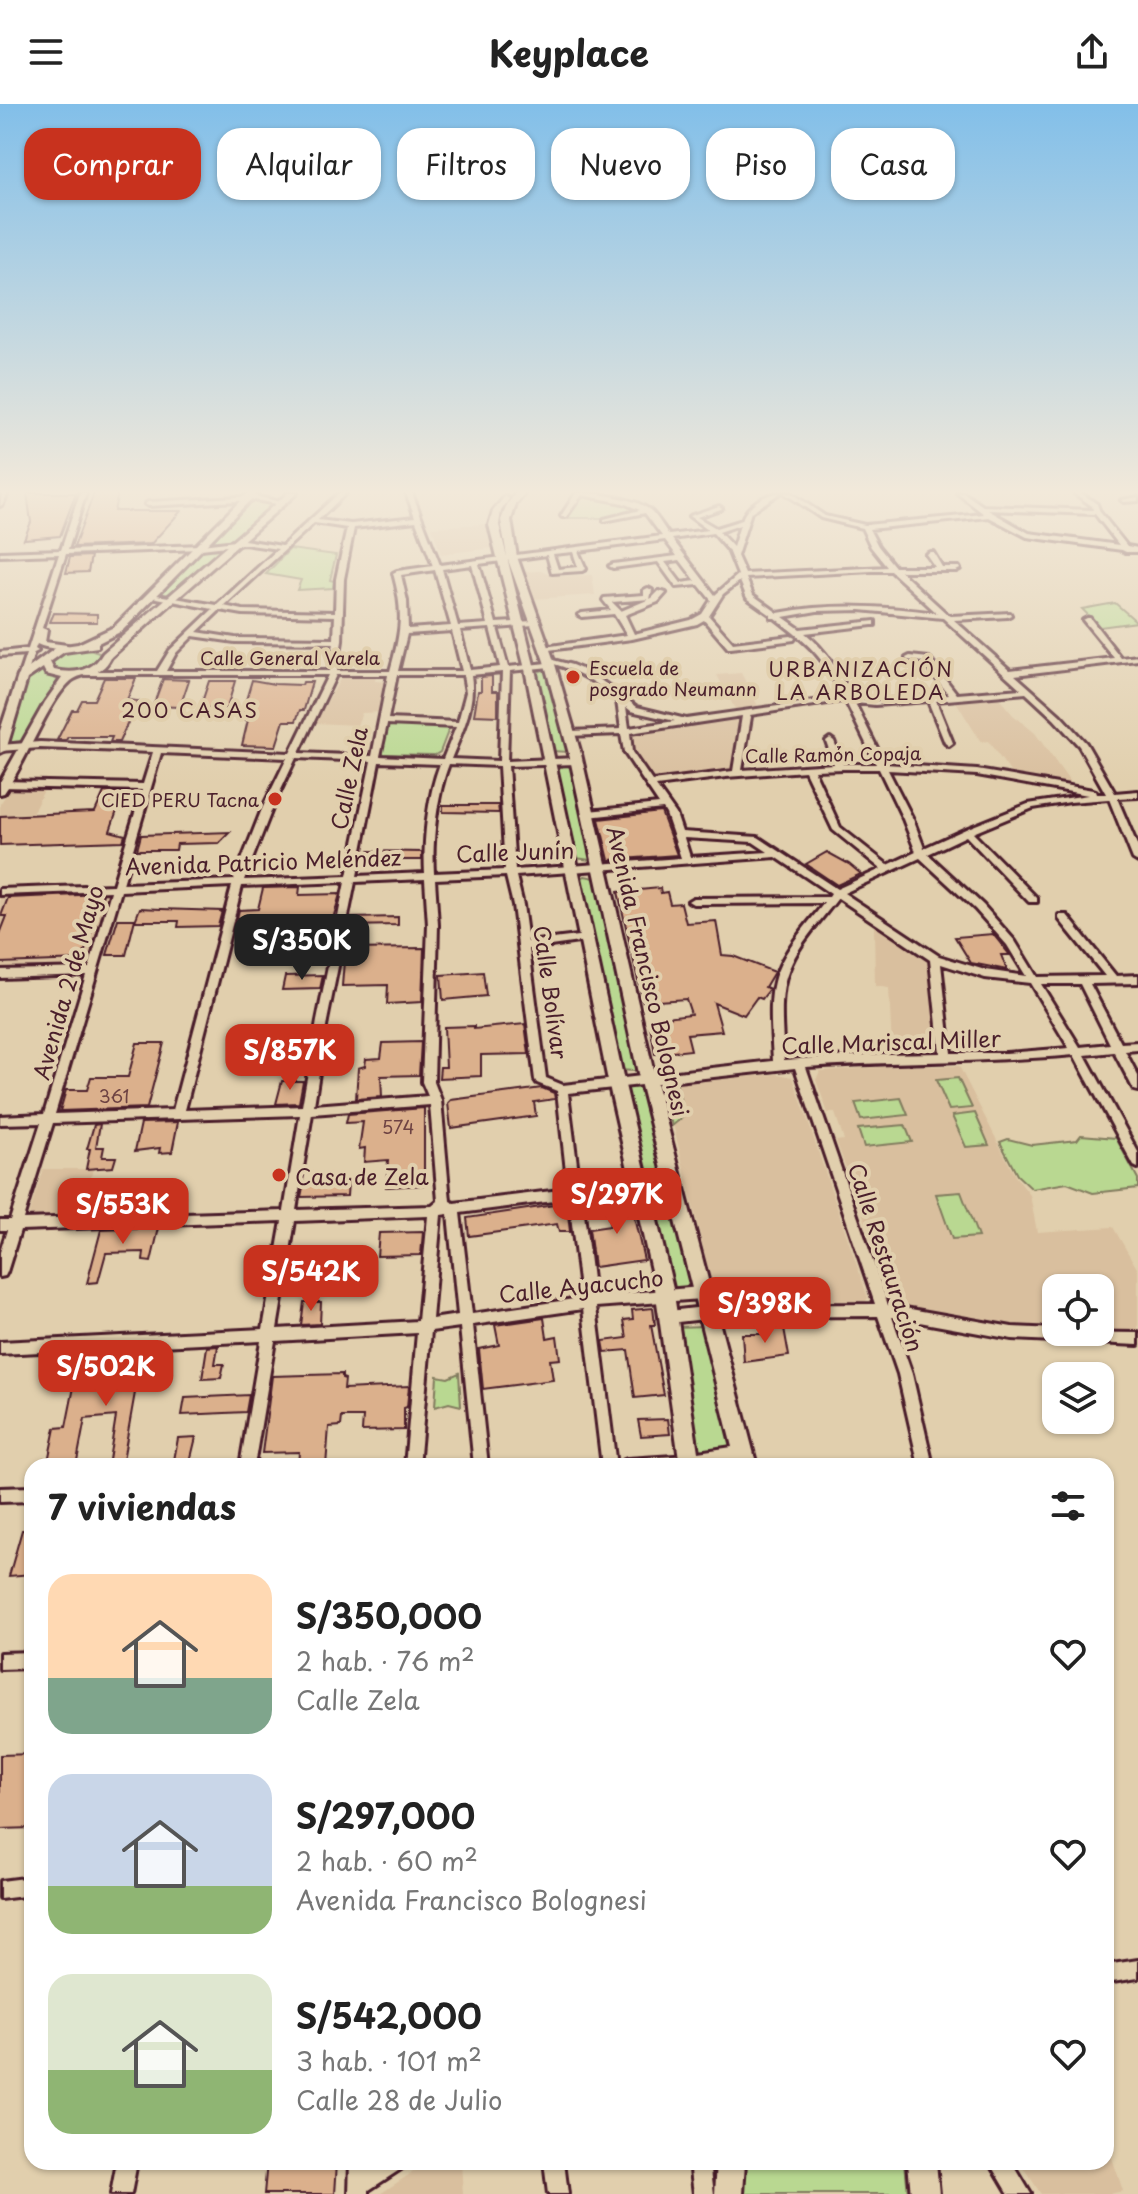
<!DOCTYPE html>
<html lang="es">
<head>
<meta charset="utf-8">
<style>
	:root { --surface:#fff; --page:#f6f6f6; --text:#222; --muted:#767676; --accent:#c8321e }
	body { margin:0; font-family:"Playpen Sans",sans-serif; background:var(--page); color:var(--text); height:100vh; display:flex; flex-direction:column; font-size:30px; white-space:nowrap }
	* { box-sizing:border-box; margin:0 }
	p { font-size:26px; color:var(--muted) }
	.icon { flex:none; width:44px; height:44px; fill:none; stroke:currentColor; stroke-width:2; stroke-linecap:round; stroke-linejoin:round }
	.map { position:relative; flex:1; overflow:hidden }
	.drawer { position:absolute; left:24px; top:1354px; width:1090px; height:712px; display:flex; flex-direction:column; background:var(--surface); border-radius:24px; box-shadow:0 2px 6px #0004 }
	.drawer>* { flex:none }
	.top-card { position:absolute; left:24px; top:24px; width:1090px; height:72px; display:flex; gap:16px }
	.buttons { position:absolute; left:1042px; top:1170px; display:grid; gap:16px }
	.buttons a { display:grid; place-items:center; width:72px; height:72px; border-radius:16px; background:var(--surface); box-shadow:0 2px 6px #0004; font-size:40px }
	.price { position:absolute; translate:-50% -68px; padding:0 18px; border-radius:16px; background:var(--accent); color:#fff; font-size:26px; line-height:52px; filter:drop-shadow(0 2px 4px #0008) }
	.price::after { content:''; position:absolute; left:50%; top:48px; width:24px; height:18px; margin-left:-12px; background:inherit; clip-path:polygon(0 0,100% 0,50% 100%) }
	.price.on { background:#222; color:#fff }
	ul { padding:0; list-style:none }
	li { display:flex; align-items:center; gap:24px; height:200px; padding:0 24px }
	li span { display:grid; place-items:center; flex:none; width:224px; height:160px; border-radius:24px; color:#555 }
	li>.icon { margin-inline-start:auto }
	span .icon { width:96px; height:96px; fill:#fffc; stroke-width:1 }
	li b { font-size:34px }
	h2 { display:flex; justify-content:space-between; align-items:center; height:96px; padding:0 24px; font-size:34px }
	.chip { padding:0 28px; border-radius:24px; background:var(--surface); box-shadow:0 2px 6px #0004; font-size:28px; line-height:72px }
	.chip.on { background:var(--accent); color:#fff }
	header { display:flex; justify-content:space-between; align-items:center; height:104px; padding:0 24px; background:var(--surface); font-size:36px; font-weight:700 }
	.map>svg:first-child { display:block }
</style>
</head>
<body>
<header><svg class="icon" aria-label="menu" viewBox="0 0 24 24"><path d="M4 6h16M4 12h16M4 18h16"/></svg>Keyplace<svg class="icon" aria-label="share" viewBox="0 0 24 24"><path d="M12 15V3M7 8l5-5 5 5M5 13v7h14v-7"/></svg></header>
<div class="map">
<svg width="1138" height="2090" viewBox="0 0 1138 2090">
	<rect width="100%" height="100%" fill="#e1cfad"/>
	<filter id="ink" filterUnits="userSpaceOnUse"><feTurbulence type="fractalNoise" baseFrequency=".0125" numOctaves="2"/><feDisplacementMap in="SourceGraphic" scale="16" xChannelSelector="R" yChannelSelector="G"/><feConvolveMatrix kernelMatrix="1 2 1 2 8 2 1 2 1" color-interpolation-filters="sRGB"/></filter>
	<g filter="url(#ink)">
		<path fill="#d9bf9e" d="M488 420 493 444 441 450 432 423Z
			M540 467 562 472 592 471 595 491 532 495 521 468Z
			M741 569 759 604 736 607 717 571Z
			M342 572H376L375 577 387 578 380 608 362 609 357 621 315 619Z
			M997 592 1013 611 1035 629 1072 681 1011 669 988 637 981 638 955 596Z
			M739 613 743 615 733 666 656 676 635 652 630 633 633 630Z
			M10 685 44 686 31 712H0V700Z
			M666 702 687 758 601 763 588 710Z
			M117 782 93 867 0 870V788Z
			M874 822 918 848 932 863 942 944 892 945 889 884 875 882Z
			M897 962H959L1015 1072 1030 1091 1037 1128 1113 1123 1138 1166V1228L1100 1226V1184H1056V1225L1039 1226 896 1201 836 1037 844 1036 835 1009H828L816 976 820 967Z
			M778 970 793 973 868 1194 864 1200 723 1196 714 1188 664 983 676 978Z
			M43 1065H93L81 1111 32 1113 29 1110Z
			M1106 2035 1123 2087 1109 2090H1041L1020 2058H1106Z
			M428 2058H461L463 2090H380Z"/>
		<path fill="#b9d891" stroke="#827c5e" stroke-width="2" d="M583 391 624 398 642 405 639 408 608 414H567Z
			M261 397 275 400 234 437 212 438 249 398Z
			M229 442 169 492 157 490 203 444Z
			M290 445 336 451 330 476 334 477 333 484 297 486 301 476 266 470Z
			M1115 499 1137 518 1100 523 1082 505Z
			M83 544 99 549V556C85 567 70 571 54 563L53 556 62 548Z
			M39 566 59 574 22 637 5 639 26 575Z
			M543 566 549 568 569 648 551 647 534 570Z
			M386 620 450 622 440 648 435 651 383 650 380 649Z
			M565 661 575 665 594 752 590 756 576 754 554 666Z
			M585 772 600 775 640 963 634 967 619 966 580 775Z
			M958 974 972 1004 949 1006 936 976Z
			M676 978 684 1012 672 1022 663 985 667 979Z
			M640 979 644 982 693 1177 682 1185 669 1183 622 982Z
			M901 994 908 1011 861 1016 855 999Z
			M975 1009 989 1041 966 1043 952 1012Z
			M905 1021 912 1038 864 1043 858 1025Z
			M1081 1031 1116 1034 1138 1075V1084L1093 1089 1067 1079 1032 1085 1017 1071 1000 1038 1008 1035 1032 1041 1077 1036Z
			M961 1088 978 1133 952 1135 936 1090Z
			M704 1222 734 1345 697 1352 676 1223Z
			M459 1269 461 1302 449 1299 435 1303 437 1272 448 1274Z
			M738 2058H905L908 2090H736Z"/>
		<path fill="#dbb08c" stroke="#4a1f2b" stroke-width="2" d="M27 389H76L60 432 24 435 31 418Z
			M94 389H118L114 407H181L151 440 74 443Z
			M91 452 88 468 66 469 70 453Z
			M54 509 97 510V518H50Z
			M492 572V587H498V612L474 611 478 587H481V573Z
			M104 574H136L127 596 138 597 119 638H110L112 633H68L66 636H57L72 606H77L82 596H94Z
			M163 575 189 576 180 603 153 602Z
			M252 576 274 580 302 581 303 578H312L304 606H300L296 617H284L276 642 242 641 248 616H240Z
			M209 577H235L227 604H200Z
			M104 688 137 689 132 706 117 707 110 727 125 731 123 737 0 741V712L95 708Z
			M443 701H498L499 709 443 708Z
			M661 708 677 751 609 756 599 715Z
			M230 728 219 739 177 740 176 746H137L141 731Z
			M365 747 422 748V756H363Z
			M827 748 849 760 861 770 837 781 806 760Z
			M300 783 299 791 340 790 322 854 273 855 278 813 237 814 239 806 258 805 263 784Z
			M660 784 661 789 667 788 670 800 681 799 686 819 716 817 722 851 733 852 774 868 765 883 770 885 765 891 762 895 757 893 744 911 714 899 722 927 687 930 691 946 655 950 649 915 691 910 686 895 643 898 618 788Z
			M103 790 82 856 0 859V830L7 812H1L8 794Z
			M140 804 161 805 222 807 218 822 178 823 179 817H135Z
			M398 813V821L349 822 351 814Z
			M118 815H135L126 851H107Z
			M993 830 1010 851H1001L1007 866 971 859 955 833Z
			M424 844 422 898 387 900 388 881 342 882 345 845Z
			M483 868 486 892 443 896 441 871Z
			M323 871 320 885 282 886 285 872Z
			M525 920 529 950 481 951V972L439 974 440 963H446L444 923 474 922V925Z
			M421 938 419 971 381 972 382 993 356 995 358 964 365 962 366 955 381 954 383 939Z
			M137 939H164L147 1004 60 1007 66 986H87L91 973H128Z
			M282 977H303L299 999 276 1000Z
			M542 984 554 989 555 995 534 998 536 1012 451 1024 448 999 451 996Z
			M424 1004V1081L386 1083 388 1056 364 1058 365 1044 359 1045 363 1018 346 1019 348 1010Z
			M178 1018 172 1048 159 1049 160 1044 135 1047 141 1019Z
			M100 1020 96 1043H104L102 1053H116L113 1063 86 1065 90 1045H87L94 1021Z
			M348 1077 347 1092 301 1093 304 1078Z
			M629 1092 644 1156 594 1163 589 1125 610 1122 606 1104H611L609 1094Z
			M561 1100 567 1101 570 1128H559L557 1120 469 1132 467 1114Z
			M159 1124 151 1158 143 1157 144 1148 106 1149 98 1178 87 1179 101 1126Z
			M423 1128 421 1151 377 1152 379 1129Z
			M304 1198H321L320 1220 301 1221Z
			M653 1204 655 1221H651L664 1291 635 1294 628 1246 605 1248 603 1237 627 1234 624 1216 633 1215 632 1206Z
			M544 1214 547 1234 557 1232 560 1255 550 1256 553 1276 483 1285 479 1245 499 1241 495 1221Z
			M764 1223 784 1224 789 1252 744 1258 742 1230H764Z
			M218 1242 215 1260H224L221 1274 202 1275 207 1243Z
			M159 1245 155 1283H136L122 1362H108L116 1312 85 1315 76 1362H47L55 1324 66 1323 74 1283 113 1281 119 1247Z
			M342 1270V1274L345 1275 344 1285 409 1282 407 1303 404 1304V1326L362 1327 363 1313H342L341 1322 329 1323 326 1362H298L299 1348 262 1349 272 1272Z
			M249 1291 246 1308 182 1311 185 1294Z
			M668 1315 670 1330 641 1332 638 1316Z
			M196 1333 189 1362H173L178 1334Z
			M22 1426H32V1470L9 1472Z
			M32 1650V1724L0 1725V1651Z
			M267 2058H337L335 2090H264Z"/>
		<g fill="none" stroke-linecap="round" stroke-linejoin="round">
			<defs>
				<path id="minor" d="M2 389H8L3 400 0 402Z
					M80 389H86L68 446 201 441 244 436 282 442 339 389H346L318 416 351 420 415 413 406 389H412L440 461 662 432 645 409 604 417V415L640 406 623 399 582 391 566 413H562L561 412 576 389C596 389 633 393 650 406 657 412 663 423 669 431L708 426 689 412 719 402 722 404 721 405 697 413 716 424 742 416C746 402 765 389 780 389L751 408 737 452 745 470 887 463 871 443 862 424 821 414 784 389H791L825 412 865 421 984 410 957 389H964L983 402 1093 406 1092 402 1074 389H1081L1097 400 1100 408 1127 442 1138 444V448H1126L1122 446 1027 433 989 413 869 425 878 442 895 463H935L926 450 930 448H933L942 463H959L960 465 956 467H900L947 510 951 512 1010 509 1011 511 1007 513 954 516 1010 566 1114 554 1083 516 1087 514H1090L1121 554 1138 552V556L1015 571 1060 611 1086 639 1115 689 1138 687V693L1117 694 1138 743V758L1133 755 1109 695 1070 698 1033 704 973 729 1037 794V798H1029L966 732 928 750 983 801 1015 837 1037 873 1105 872 1059 815V811H1067L1116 872 1138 871V879L1090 880 1121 939 1138 938V946L1125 947 1138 972V987L1134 986 1114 948 1085 951 1138 1048V1064L1134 1062 1074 951C984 959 895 957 806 963L888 1201 1012 1223 1056 1225V1228L1138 1229V1241L1012 1235 892 1213 912 1270 933 1362H919L898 1270 878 1212 722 1213 669 1219 664 1217 662 1213 664 1209 669 1207 722 1201 875 1200 795 964 568 989 580 1084 639 1076 643 1078 645 1081 643 1084 639 1086 582 1093 594 1192 701 1183 706 1185 708 1189 706 1193 701 1195 596 1203 616 1362H602L583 1205 473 1221 488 1362H474L460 1223 431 1227 419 1362H405L417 1229 275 1237 254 1362H240L261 1237 0 1250V1238L263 1225 282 1117 20 1126 7 1168 5 1172 0 1173V1148L7 1126H0V1116H10L41 1019 0 1020V1012L44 1010 86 871 0 874V866L89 864 111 787 0 791V785L113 781 142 686 0 683V677L143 680 153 648 40 644 0 647V641L40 638 290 649 328 571H86L82 569 86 567H157L170 546 213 505 147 492 151 490 217 501 278 445 244 440 201 445 66 450 42 524 47 526 45 538 67 541 71 543C63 547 45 544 37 540L35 545 38 547 34 549 26 574 19 576 18 574 26 550 0 552V548L28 545 59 450 0 452V448L61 446ZM988 406 1095 410 1119 441 1029 429ZM416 417 433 462 397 467 393 469C404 509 401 528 390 567H337L342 537 344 475 354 424ZM314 419 347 424 336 475 335 508 243 506 224 502ZM740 421 733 443 719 428ZM713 429 728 446 738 471 715 491 672 435ZM665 436 677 452 613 460 609 462 613 464 658 458 676 483 699 481 711 496 702 510 691 516 634 530 625 511 658 498 666 489 659 487 652 494 621 507 612 498 650 495 652 486 648 484 644 486V491L604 494 603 496 611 506 582 509 578 511 582 513 614 510 627 531 544 543 540 545 541 547 632 535 697 520 704 516 728 544H731L794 536 795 534 791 532 733 539 709 512 723 490 740 477 747 494 771 511V514H775C810 541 823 552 843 593L686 615 637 603 591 569 572 561 549 555 545 557 547 559 508 563 497 524 534 521 538 519 534 517 496 519 479 460 547 451 552 469 582 467 586 465 578 447ZM573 448 578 463 558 465 553 450ZM680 456 696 477 681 479 665 458ZM472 461 488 520 458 522 442 465ZM435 466 451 522 408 525 407 497 401 471ZM872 467H891L937 509C883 502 831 499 778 509L753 491 746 474ZM220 506 243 510 335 512 334 535 235 534 197 528ZM860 506 943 514 1021 585 957 590 929 554 910 552 906 554 907 556 923 558 949 591 875 597 852 594C840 570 827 546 805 529L872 521H875V517L800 525 783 513 817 507ZM490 524 500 563 470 566 460 526ZM452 527 462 567H398L407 530ZM193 532 235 538 334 539 329 567H166L176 549ZM554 560C578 567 599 579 617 597L621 625 570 627 567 628V632L621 630 624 648 659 700 588 707 583 710 588 713 663 705 666 710 681 754 515 766 508 662 576 660 580 657 576 654 507 657 510 567 550 563ZM502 568 499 657 451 655C462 628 476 601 471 571ZM336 571H388L372 652 299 649ZM397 571H463L466 588 458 618 388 615ZM1026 589 1054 615 1079 642 1106 690H1097L1096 687 1093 686 977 666 885 660 855 599 875 601 928 597 945 639 949 642 953 639 936 597ZM841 597 846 598 876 660H843L834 637 830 634 826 637 834 660 742 666 751 613 750 611ZM626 603 631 607 675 617 629 624ZM742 612 733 667 652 677 632 648 630 629ZM387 620 456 623 443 655 380 652ZM161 649 287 654 262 705 234 776 123 780ZM296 654 371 657 347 772 244 776 272 705ZM379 658 440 660C428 690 423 737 425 769L357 772ZM449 660 499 662 505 766 434 769C432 737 437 690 449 660ZM843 665H879L903 715 916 748 888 761 840 723 814 666ZM888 666 977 671 1088 691 1028 700 968 724 924 744 913 715ZM805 667 833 726 881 765 837 785 758 733 682 728 676 710 656 682 726 673ZM684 734 753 738 768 748 690 753ZM776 753 831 790 829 793 693 794 688 797 693 800 824 799C807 821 787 842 777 868 767 893 772 931 773 957L563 981 546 974 529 845 586 837 591 834 586 831 528 838 523 801 516 772ZM920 754 975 805 1007 841 1026 872 985 866 939 852 844 789ZM506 772 513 801 535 976 537 979 557 987 568 1085 454 1099 450 1097 441 996 434 978 438 821 435 775ZM425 775 428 821 422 978 428 992 314 1001 327 917 355 778ZM345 778 317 917 302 1002 185 1006 242 782ZM232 782 173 1006 55 1010 121 787ZM838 794 930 856 940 949 881 950 784 956C783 930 778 892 788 868 798 840 820 818 838 794ZM941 860 985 874 1030 879 1069 944 1006 949H951ZM1041 880H1080L1110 940 1080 943ZM430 1001 438 1097 432 1102 296 1106 312 1010ZM300 1011 284 1107 23 1115 53 1019ZM569 1095 581 1194 472 1210 460 1109ZM448 1110 458 1211 432 1215 441 1111ZM428 1112 418 1217 277 1225 295 1117Z
					M255 392 285 399 282 401 255 396 148 402 145 400 148 398Z
					M1138 393V397L1124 398 1121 396Z
					M690 1351 695 1353 697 1358 696 1362H620L622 1357 627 1355Z
					M32 1383V1397L0 1398V1384Z
					M32 1548V1564L0 1565V1549Z
					M32 1773V1791L0 1795V1777Z
					M1138 1856V1874L1106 1879V1861Z
					M117 2058H137L131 2090H111Z
					M350 2058H370V2062L376 2058H404L401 2065 369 2086V2090H349Z
					M544 2058H564L568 2090H548Z
					M690 2058H710L714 2090H694Z
					M990 2058H1012L1031 2090H1009Z"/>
				<path id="major" d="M248 389H257L122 527 98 539V543L64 548 50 558 54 566C75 570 92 568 103 549L288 389H297L111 553C100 575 85 566 71 577 47 598 26 659 4 689L0 690V678L45 598 62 574 46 570 43 564 27 575 6 646 0 649V627L18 572 57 543 78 540 114 523Z
					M516 389H525L516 400 511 416 517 453 554 557 581 650 655 974 757 1362H680L655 1184 608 977 525 565 489 421 493 407 505 392 509 395 501 407 499 421 535 565 624 977 673 1184 698 1348 732 1343 639 974 569 650 544 557 507 453 501 416 508 399Z
					M717 2058H745L743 2090H715Z
					M908 2058H936L939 2090H911Z"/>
			</defs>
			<use href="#minor" stroke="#4a1f2b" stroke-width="6"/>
			<use href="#major" stroke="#4a1f2b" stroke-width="6"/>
			<use href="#minor" fill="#e1cfad" fill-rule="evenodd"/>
			<use href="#major" fill="#e1cfad" fill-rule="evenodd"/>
		</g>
	</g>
	<linearGradient id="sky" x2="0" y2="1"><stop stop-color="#82bfe9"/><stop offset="0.57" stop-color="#f2e9da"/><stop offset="1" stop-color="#f2e9da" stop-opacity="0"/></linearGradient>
	<rect width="1138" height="681" fill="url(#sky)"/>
	<g fill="#c8321e" stroke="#e1cfad" stroke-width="3">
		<circle cx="573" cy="573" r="8"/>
		<circle cx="275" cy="695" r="8"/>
		<circle cx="279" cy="1071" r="8"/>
	</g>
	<g text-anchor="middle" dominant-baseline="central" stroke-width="8" stroke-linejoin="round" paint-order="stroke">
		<g font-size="18" fill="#4a1f2b" stroke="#e1cfad">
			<text x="290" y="553">Calle General Varela</text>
			<text transform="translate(833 650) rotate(-1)">Calle Ramón Copaja</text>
		</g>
		<g font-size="18" fill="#4a1f2b" stroke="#e1cfad" text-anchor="start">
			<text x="589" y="563">Escuela de<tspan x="589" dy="21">posgrado Neumann</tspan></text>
			<text x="259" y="695" text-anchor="end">CIED PERU Tacna</text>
		</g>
		<g font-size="18" fill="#6e4343">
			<text x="114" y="991">361</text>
			<text x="398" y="1022">574</text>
		</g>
		<g font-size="20" letter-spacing="2" fill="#4a1f2b" stroke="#e1cfad">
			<text x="861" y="565">URBANIZACIÓN<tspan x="861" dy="23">LA ARBOLEDA</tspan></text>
			<text x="190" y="606">200 CASAS</text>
		</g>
		<g font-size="22" fill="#4a1f2b" stroke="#e1cfad">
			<text transform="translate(348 674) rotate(-78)">Calle Zela</text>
			<text transform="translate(515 747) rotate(-2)">Calle Junín</text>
			<text transform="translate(263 757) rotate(-2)">Avenida Patricio Meléndez</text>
			<text transform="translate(649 867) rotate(77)">Avenida Francisco Bolognesi</text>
			<text transform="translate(67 878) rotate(-74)">Avenida 2 de Mayo</text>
			<text transform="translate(552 888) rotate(82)">Calle Bolívar</text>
			<text transform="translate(891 937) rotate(-2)">Calle Mariscal Miller</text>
			<text transform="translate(887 1153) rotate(72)">Calle Restauración</text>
			<text transform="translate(581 1181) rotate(-6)">Calle Ayacucho</text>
		</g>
		<g font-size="22" fill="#4a1f2b" stroke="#e1cfad" text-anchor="start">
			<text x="295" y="1071">Casa de Zela</text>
		</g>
	</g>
</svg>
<div class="buttons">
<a><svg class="icon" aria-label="locate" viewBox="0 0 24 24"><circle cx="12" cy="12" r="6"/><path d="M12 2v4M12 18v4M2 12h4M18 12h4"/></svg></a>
<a><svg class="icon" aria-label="layers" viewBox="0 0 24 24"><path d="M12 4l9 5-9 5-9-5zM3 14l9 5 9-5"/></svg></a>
</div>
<b class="price on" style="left:302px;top:878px">S/350K</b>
<b class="price" style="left:290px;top:988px">S/857K</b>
<b class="price" style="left:617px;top:1132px">S/297K</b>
<b class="price" style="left:123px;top:1142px">S/553K</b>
<b class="price" style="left:311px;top:1209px">S/542K</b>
<b class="price" style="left:765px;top:1241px">S/398K</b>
<b class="price" style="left:106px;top:1304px">S/502K</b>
<div class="top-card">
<a class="chip on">Comprar</a>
<a class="chip">Alquilar</a>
<a class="chip">Filtros</a>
<a class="chip">Nuevo</a>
<a class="chip">Piso</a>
<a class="chip">Casa</a>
</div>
<section class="drawer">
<h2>7 viviendas<svg class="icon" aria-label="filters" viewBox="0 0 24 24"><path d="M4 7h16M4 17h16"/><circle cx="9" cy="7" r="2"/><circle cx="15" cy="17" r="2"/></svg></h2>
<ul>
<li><span style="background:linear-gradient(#ffd9b3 65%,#7fa58c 0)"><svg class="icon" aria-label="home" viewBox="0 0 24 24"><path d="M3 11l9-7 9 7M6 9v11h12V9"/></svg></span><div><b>S/350,000</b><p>2 hab. · 76 m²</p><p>Calle Zela</p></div><svg class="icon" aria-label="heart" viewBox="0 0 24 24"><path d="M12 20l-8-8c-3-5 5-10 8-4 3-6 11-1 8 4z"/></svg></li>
<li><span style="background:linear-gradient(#c9d6e8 70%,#8fb573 0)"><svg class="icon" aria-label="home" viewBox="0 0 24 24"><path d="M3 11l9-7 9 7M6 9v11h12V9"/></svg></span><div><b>S/297,000</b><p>2 hab. · 60 m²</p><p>Avenida Francisco Bolognesi</p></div><svg class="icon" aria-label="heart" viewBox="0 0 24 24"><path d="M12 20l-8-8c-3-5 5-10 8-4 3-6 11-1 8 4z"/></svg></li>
<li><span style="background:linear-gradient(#dfe7d0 60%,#8fb573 0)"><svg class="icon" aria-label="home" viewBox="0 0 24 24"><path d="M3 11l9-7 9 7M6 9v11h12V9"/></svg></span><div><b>S/542,000</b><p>3 hab. · 101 m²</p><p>Calle 28 de Julio</p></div><svg class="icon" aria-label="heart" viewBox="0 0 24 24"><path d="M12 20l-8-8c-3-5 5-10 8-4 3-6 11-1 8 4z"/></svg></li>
</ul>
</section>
</div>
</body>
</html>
